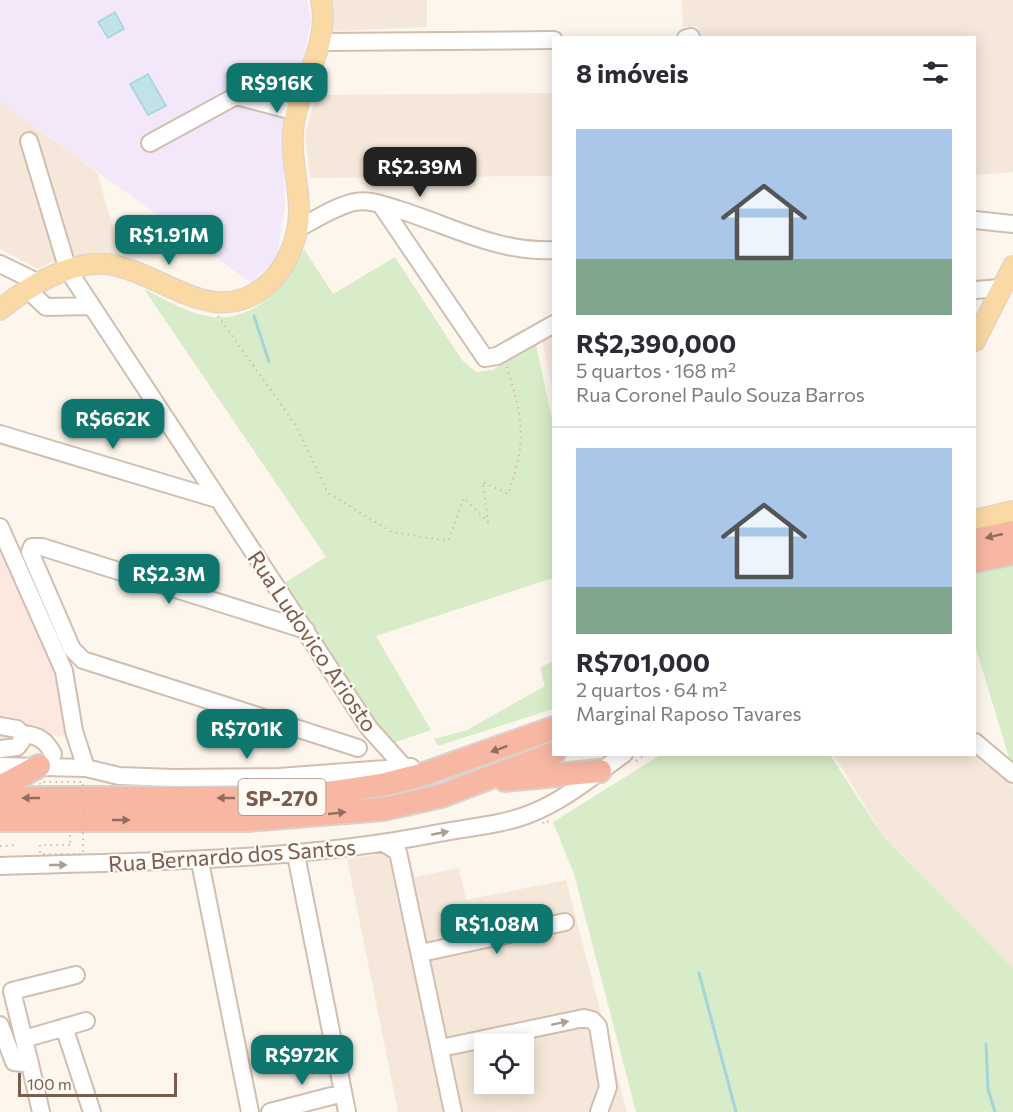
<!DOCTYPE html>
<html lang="pt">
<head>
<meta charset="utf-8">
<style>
	:root { --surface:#fff; --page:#f2f2f3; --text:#2b2b33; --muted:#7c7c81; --line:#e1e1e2; --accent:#0f766e }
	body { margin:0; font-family:Commissioner,sans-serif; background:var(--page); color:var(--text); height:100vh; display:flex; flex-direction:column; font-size:22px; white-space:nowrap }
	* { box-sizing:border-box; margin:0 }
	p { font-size:20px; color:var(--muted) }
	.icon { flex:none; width:33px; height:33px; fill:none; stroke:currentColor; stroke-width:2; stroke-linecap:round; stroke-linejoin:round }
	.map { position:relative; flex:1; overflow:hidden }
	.panel { position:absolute; left:552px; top:36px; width:424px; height:720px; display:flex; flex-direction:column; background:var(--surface); border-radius:0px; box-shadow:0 3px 15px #0003 }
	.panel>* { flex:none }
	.buttons { position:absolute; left:474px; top:1034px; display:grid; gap:12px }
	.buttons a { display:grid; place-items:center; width:60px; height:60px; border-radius:0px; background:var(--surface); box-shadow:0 3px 15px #0003; font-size:30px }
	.scale { position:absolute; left:18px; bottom:15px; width:159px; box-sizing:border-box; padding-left:6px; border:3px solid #7a5c4d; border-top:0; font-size:16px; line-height:21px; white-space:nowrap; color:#7a5c4d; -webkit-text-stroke:4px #fffaf3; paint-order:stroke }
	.price { position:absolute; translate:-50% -51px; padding:0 14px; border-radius:12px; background:var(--accent); color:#fff; font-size:20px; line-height:39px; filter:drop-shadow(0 2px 3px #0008) }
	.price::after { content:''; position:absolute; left:50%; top:36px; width:18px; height:14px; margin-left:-9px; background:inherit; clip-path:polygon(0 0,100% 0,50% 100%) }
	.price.on { background:#222; color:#fff }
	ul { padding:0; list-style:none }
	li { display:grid; align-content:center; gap:12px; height:318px; padding:0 24px }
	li+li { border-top:2px solid var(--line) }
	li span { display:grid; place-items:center; height:186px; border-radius:0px; color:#555 }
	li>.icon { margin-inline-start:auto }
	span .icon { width:108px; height:108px; fill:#fffc; stroke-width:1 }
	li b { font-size:26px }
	h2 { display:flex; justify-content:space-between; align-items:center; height:72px; padding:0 24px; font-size:26px }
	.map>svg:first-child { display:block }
</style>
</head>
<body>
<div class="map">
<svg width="1013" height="1112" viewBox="0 0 1013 1112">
	<rect width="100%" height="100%" fill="#fdf6ec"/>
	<path fill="#f5e8da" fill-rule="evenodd" d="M332 0H427V27L334 31Z
		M682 0H1013V172L975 175V38L701 37 697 26 683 27Z
		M553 93V176L310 178 305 134 316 95Z
		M0 101 97 172 123 262 73 258 52 262 38 269 0 249Z
		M975 746 1005 770 1013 788V968L883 836 834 755 975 754Z
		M408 850 415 877 459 868 466 900 566 880 627 1112H398L347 859ZM484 1044H524V1083H484Z"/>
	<path fill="#fde8e0" d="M553 328V393L541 334Z
		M0 531 56 656 65 735 0 743Z"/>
	<path fill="#f3e8fa" d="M0 0H307L311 21 298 83 283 124 285 206 277 257 251 283 0 101Z"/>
	<path fill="#d8ecc9" d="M304 249 333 294 395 257 462 360 476 372 493 370 535 340 553 424V578L376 636 431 730 390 744 284 583 326 557 144 289C164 299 189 314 213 317 255 322 289 284 304 249Z
		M1013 564V771L975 645V572Z
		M553 661V709L438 746 434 739 467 730 545 686 540 668Z
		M662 754 830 755 883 836 1013 968V1112H636L574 874 553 822Z"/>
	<path fill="#bfe3e8" stroke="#a5d3da" stroke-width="1.5" d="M115 12 124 29 108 38 98 22Z
		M148 74 166 106 148 115 130 84Z"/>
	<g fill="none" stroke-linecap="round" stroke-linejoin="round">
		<path stroke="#a5d3da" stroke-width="3" d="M254 316 269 362
			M699 973 736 1112
			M986 1044 988 1089 995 1112"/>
		<defs>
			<path id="minor" d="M686 38 691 37
				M322 42 554 40
				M29 141 68 270 369 728 404 767
				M150 143 236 96 297 112
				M381 205 485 358 497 356 554 324
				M975 220 1013 224
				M297 229C315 220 335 206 355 202 370 199 386 206 400 210 451 226 499 253 554 250
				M0 264 39 283
				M28 290 46 307 92 306
				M975 290 1000 288
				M0 434 217 499
				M0 527 64 671 74 731 86 768
				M306 630 42 547H32L30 552 72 649 83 660 358 748
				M0 726 17 729 22 734C38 735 46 740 53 754
				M975 742 1013 774
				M0 749 17 747 21 742 22 734
				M0 766 86 768 119 776 174 778 279 777 411 767
				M384 843 398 852 453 1112
				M296 855 347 1112
				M200 862 250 1112
				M0 866C147 861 293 862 439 833 469 827 504 825 532 813 565 800 594 775 624 754
				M421 953 565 922
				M0 1025 14 1062 30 1064 41 1112
				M64 1027 92 1112
				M24 1039 86 1021
				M441 1048 584 1018 592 1020 598 1026 608 1087 599 1112
				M30 1064 12 991 76 975
				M270 1112 343 1093"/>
			<path id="major" d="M0 310C27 287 69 261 106 264 159 270 211 329 263 288 281 274 292 253 297 231 304 199 290 164 293 131 297 85 331 48 321 0
				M975 341 1013 266
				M975 520 1013 511"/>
			<path id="highway" d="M975 540 1013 532
				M975 561 1013 553
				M505 780 600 771
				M0 787 39 766
				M0 798H273L322 794 386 784 421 775 554 728
				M0 820H247L383 809 441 796 554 753"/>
		</defs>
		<use href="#minor" stroke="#d1beb0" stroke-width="20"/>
		<use href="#major" stroke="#dad1cd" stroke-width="22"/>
		<use href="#highway" stroke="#dad1cd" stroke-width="26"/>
		<path stroke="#d9b8a5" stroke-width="2" stroke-dasharray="1.5 4.5" stroke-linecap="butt" d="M218 316 295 424 328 493 392 532 448 541 464 498 488 522 483 482 508 494C527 442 523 419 507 367
			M636 761 646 754
			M543 822 544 824 552 819
			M70 835V845
			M0 846 18 845"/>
		<use href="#minor" stroke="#fff" stroke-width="16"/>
		<use href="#major" stroke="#fbd9a5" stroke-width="20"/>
		<use href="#highway" stroke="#f7b7a3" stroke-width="22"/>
		<path stroke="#d9b8a5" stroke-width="2" stroke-dasharray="1.5 4.5" stroke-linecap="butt" d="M70 845H40V854H83V782H40V788H74"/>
	</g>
	<defs><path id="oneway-solid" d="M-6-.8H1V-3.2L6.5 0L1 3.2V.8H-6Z" transform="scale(1.5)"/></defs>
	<g fill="#936e5e">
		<use href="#oneway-solid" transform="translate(994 536) rotate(167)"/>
		<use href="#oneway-solid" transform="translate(499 749) rotate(160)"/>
		<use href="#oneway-solid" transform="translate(31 798) rotate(180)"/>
		<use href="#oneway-solid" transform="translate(226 798) rotate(180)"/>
		<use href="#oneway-solid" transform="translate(337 813) rotate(-6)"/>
		<use href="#oneway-solid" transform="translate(121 820)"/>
	</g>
	<g fill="#af9d94">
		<use href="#oneway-solid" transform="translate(440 833) rotate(-11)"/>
		<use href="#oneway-solid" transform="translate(58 865)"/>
		<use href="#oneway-solid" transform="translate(560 1023) rotate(-12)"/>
	</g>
	<g text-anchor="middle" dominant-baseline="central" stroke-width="4.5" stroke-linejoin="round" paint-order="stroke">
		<rect fill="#fffaf3" stroke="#a28b7f" stroke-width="1.5" x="238.5" y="779" width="87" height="36" rx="4.5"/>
		<g font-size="21" font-weight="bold" fill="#7a5c4d">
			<text x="282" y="797">SP-270</text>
		</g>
		<g font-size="22" fill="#7a5c4d" stroke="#fffaf3">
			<text transform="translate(313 641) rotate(56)">Rua Ludovico Ariosto</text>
			<text transform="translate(232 855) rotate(-4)">Rua Bernardo dos Santos</text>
		</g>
	</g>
</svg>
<div class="buttons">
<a><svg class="icon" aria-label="locate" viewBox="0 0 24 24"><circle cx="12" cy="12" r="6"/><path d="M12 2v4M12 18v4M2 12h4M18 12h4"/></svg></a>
</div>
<div class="scale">100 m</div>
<b class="price" style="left:277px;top:114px">R$916K</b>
<b class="price on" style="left:420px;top:198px">R$2.39M</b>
<b class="price" style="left:169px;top:266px">R$1.91M</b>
<b class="price" style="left:113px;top:450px">R$662K</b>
<b class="price" style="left:169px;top:605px">R$2.3M</b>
<b class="price" style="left:247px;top:760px">R$701K</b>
<b class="price" style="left:497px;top:955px">R$1.08M</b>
<b class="price" style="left:302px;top:1086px">R$972K</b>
<section class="panel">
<h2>8 imóveis<svg class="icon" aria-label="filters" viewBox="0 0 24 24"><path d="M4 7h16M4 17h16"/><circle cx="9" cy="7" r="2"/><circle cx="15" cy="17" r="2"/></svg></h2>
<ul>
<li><span style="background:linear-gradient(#a9c7e8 70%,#7fa58c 0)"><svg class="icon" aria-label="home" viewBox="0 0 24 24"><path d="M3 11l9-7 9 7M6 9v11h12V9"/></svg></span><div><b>R$2,390,000</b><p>5 quartos · 168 m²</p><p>Rua Coronel Paulo Souza Barros</p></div></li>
<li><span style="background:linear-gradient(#a9c7e8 75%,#7fa58c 0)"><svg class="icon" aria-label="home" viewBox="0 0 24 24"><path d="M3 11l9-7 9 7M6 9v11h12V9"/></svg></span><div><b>R$701,000</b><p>2 quartos · 64 m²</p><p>Marginal Raposo Tavares</p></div></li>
</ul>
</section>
</div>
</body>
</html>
